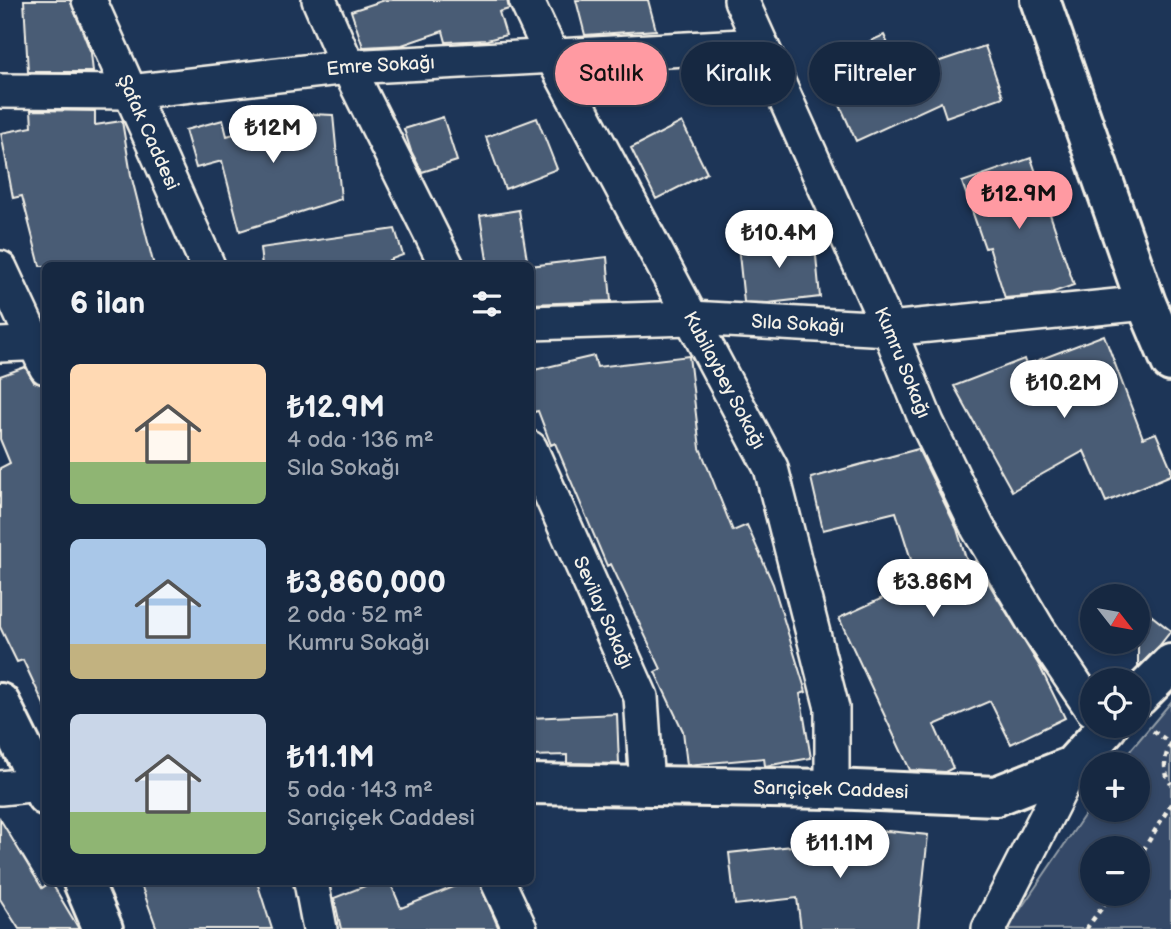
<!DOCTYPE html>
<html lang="tr">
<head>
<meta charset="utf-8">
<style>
	:root { --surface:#162841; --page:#23344c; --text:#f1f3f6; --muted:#9ea6b1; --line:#35445a; --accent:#ff9aa2 }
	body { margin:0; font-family:"Balsamiq Sans",sans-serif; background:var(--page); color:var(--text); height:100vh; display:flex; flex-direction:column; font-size:26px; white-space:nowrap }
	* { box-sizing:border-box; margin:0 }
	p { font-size:23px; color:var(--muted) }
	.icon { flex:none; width:38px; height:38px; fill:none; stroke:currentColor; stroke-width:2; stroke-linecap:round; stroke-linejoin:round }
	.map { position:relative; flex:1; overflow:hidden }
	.drawer { position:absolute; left:42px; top:262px; width:492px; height:623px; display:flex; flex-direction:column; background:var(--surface); border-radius:10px; box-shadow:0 4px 10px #0003,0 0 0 2px var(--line) }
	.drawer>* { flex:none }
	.hud { position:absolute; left:555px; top:42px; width:511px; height:63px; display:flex; gap:14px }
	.needle { width:46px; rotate:121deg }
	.controls { position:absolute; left:1080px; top:584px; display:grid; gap:14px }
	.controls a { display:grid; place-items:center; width:70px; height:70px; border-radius:50%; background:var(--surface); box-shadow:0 4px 10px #0003,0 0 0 2px var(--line); font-size:35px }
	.price { position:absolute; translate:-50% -60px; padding:0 16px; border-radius:24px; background:#fff; color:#222; font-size:23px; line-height:46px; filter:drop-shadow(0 2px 4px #0008) }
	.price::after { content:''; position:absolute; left:50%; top:42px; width:21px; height:16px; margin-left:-10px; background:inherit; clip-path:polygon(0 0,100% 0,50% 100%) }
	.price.active { background:var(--accent); color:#111 }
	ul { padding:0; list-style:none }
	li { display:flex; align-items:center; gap:21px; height:175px; padding:0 28px }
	li span { display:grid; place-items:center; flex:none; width:196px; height:140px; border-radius:10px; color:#555 }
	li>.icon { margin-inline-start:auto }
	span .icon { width:84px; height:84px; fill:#fffc; stroke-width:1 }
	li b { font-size:30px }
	h2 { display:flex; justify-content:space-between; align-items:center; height:84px; padding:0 28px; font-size:30px }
	.tag { padding:0 24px; border-radius:32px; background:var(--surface); box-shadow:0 4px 10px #0003,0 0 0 2px var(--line); font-size:24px; line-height:63px }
	.tag.active { background:var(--accent); color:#111 }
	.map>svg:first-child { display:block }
</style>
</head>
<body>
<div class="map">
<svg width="1171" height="929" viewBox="0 0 1171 929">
	<rect width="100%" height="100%" fill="#1d3557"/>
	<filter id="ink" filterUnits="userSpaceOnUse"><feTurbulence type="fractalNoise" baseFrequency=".0143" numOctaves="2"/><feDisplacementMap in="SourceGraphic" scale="14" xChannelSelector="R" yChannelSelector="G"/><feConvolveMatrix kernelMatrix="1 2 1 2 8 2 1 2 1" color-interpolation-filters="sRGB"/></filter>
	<g filter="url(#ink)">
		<path fill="#354a67" stroke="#949ea8" stroke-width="2" fill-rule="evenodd" d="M1171 702V929H1007L1092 804V810H1138V765H1118ZM1092 849H1138V894H1092Z"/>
		<path fill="#485b74" stroke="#f4f1e8" stroke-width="2" d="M24 0H70L91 53 93 72H28Z
			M385 0H507L509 9 499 12 506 35 487 40 446 42 443 31 402 45 363 47 351 11Z
			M576 0H648L656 30 585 35Z
			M884 35 901 74 985 46 1003 97 946 117 941 102 856 141 821 63Z
			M31 110 95 111V125L122 121 131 175 154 266H40L22 196 13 198 1 133 32 127Z
			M288 113 333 115 341 199 240 231 222 161 196 168 185 130 223 120 227 136 288 118Z
			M443 117 457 161 422 172 411 151 404 129Z
			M537 118 557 169 505 189 486 137Z
			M682 122 707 173 656 199 631 148Z
			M1031 158 1074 285 1048 294 1005 298 989 247 985 248 962 182Z
			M519 210 528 266H488L480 216Z
			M395 229 403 255 389 260 392 266H262L260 248Z
			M814 236 820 297 768 303 744 302 738 244Z
			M607 257 611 301 530 304V266Z
			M1104 335 1143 438 1156 433 1171 468V475L1106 502 1084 451 1012 491 954 386 1024 359 1026 365Z
			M594 356 597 367 689 356 700 448 733 531 747 525 773 584 806 692 800 694 811 758 765 766 764 758 687 765 683 731 655 672 661 669 611 564 607 566 555 443 551 445 538 411 530 413V371Z
			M25 367 34 382 46 386V709L23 660 17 662 0 627V468L10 463 0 439V376Z
			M918 449 957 529 968 565 975 561 1040 667 1065 718 1011 744 990 701 934 725 953 768 945 772 910 770 839 618 918 582 896 512 823 530 811 478Z
			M1138 605 1171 631 1159 646 1138 667Z
			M617 714 619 764 567 763V755L530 756V718Z
			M0 819 42 888 51 882 79 929H19L0 899Z
			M888 831 928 835 918 929H801L797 898 735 905 729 853 792 846V842Z
			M140 882H257L272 929H157Z
			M375 882H390L401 908 466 882H479L499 929H341L334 898Z"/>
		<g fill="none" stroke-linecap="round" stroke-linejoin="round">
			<defs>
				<g id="street">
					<path id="s1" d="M89 0 208 266"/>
					<path d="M319 0 348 67 447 266"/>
					<path id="s2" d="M526 0 552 56 771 468 832 708V789"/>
					<path id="s3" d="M741 0 889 329 927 423 978 528 1038 629 1092 709"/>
					<path id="s4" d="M0 91 130 92 348 67 761 45"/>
					<path d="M0 268 46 367"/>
					<path id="s5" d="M530 323 691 318 889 329 1146 303"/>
					<path d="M0 345 46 343"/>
					<path id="s6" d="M530 448 641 697 647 786"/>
					<path d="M0 788 40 784"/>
					<path d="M311 882 320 929"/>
					<path d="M498 882 520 929"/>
					<path d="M989 929 1072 766"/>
				</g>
				<g id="secondary">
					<path d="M1040 0 1146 303 1171 362"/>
					<path d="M1138 697 1171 664"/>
					<path d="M0 703 46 796"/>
					<path id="s7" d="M530 784 832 789 996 796 1072 766 1108 726"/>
					<path d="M83 882 103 929"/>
				</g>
			</defs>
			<use href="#street" stroke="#f4f1e8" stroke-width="38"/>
			<use href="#secondary" stroke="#f4f1e8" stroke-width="44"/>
			<path stroke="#f4f1e8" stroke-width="4.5" stroke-dasharray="5 5" stroke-linecap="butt" d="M1153 731 1171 743
				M1171 744C1163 759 1163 770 1171 784
				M1138 859 1171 804
				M1086 929 1112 894"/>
			<use href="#street" stroke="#1d3557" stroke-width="33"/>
			<use href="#secondary" stroke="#1d3557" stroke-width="38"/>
		</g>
	</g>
	<g text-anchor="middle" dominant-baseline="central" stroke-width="6" stroke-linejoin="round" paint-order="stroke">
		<g font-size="19" fill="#f4f1e8" stroke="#1d3557">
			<text stroke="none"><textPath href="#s4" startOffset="382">Emre Sokağı</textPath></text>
			<text stroke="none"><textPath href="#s1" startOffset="145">Şafak Caddesi</textPath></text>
			<text stroke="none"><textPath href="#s5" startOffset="268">Sıla Sokağı</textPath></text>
			<text stroke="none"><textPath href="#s3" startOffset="397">Kumru Sokağı</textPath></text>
			<text stroke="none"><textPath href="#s2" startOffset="429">Kubilaybey Sokağı</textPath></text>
			<text stroke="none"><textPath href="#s6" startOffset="180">Sevilay Sokağı</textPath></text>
			<text stroke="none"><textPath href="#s7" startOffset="301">Sarıçiçek Caddesi</textPath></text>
		</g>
	</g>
</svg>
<div class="controls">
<a><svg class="needle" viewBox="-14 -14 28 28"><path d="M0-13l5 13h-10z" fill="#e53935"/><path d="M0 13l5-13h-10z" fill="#9ea6b1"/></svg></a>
<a><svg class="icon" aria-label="locate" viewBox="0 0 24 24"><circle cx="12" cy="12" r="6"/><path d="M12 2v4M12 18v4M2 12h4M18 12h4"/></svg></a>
<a>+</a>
<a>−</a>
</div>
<b class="price" style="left:273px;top:165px">₺12M</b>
<b class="price active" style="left:1019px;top:231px">₺12.9M</b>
<b class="price" style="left:779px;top:270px">₺10.4M</b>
<b class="price" style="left:1064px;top:420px">₺10.2M</b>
<b class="price" style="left:933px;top:619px">₺3.86M</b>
<b class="price" style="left:840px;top:880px">₺11.1M</b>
<div class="hud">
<a class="tag active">Satılık</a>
<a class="tag">Kiralık</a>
<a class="tag">Filtreler</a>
</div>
<section class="drawer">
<h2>6 ilan<svg class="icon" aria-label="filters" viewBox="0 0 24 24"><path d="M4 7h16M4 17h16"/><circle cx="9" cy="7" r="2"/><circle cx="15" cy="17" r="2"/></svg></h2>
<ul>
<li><span style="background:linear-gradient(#ffd9b3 70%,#8fb573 0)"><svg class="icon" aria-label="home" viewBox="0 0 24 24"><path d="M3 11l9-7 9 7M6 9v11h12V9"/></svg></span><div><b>₺12.9M</b><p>4 oda · 136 m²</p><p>Sıla Sokağı</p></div></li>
<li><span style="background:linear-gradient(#a9c7e8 75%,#c2b280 0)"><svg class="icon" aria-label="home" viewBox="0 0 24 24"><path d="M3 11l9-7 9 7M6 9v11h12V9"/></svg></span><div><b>₺3,860,000</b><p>2 oda · 52 m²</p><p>Kumru Sokağı</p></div></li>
<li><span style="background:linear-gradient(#c9d6e8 70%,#8fb573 0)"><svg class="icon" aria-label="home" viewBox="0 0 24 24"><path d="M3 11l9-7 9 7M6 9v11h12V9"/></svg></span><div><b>₺11.1M</b><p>5 oda · 143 m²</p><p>Sarıçiçek Caddesi</p></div></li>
</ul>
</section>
</div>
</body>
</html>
